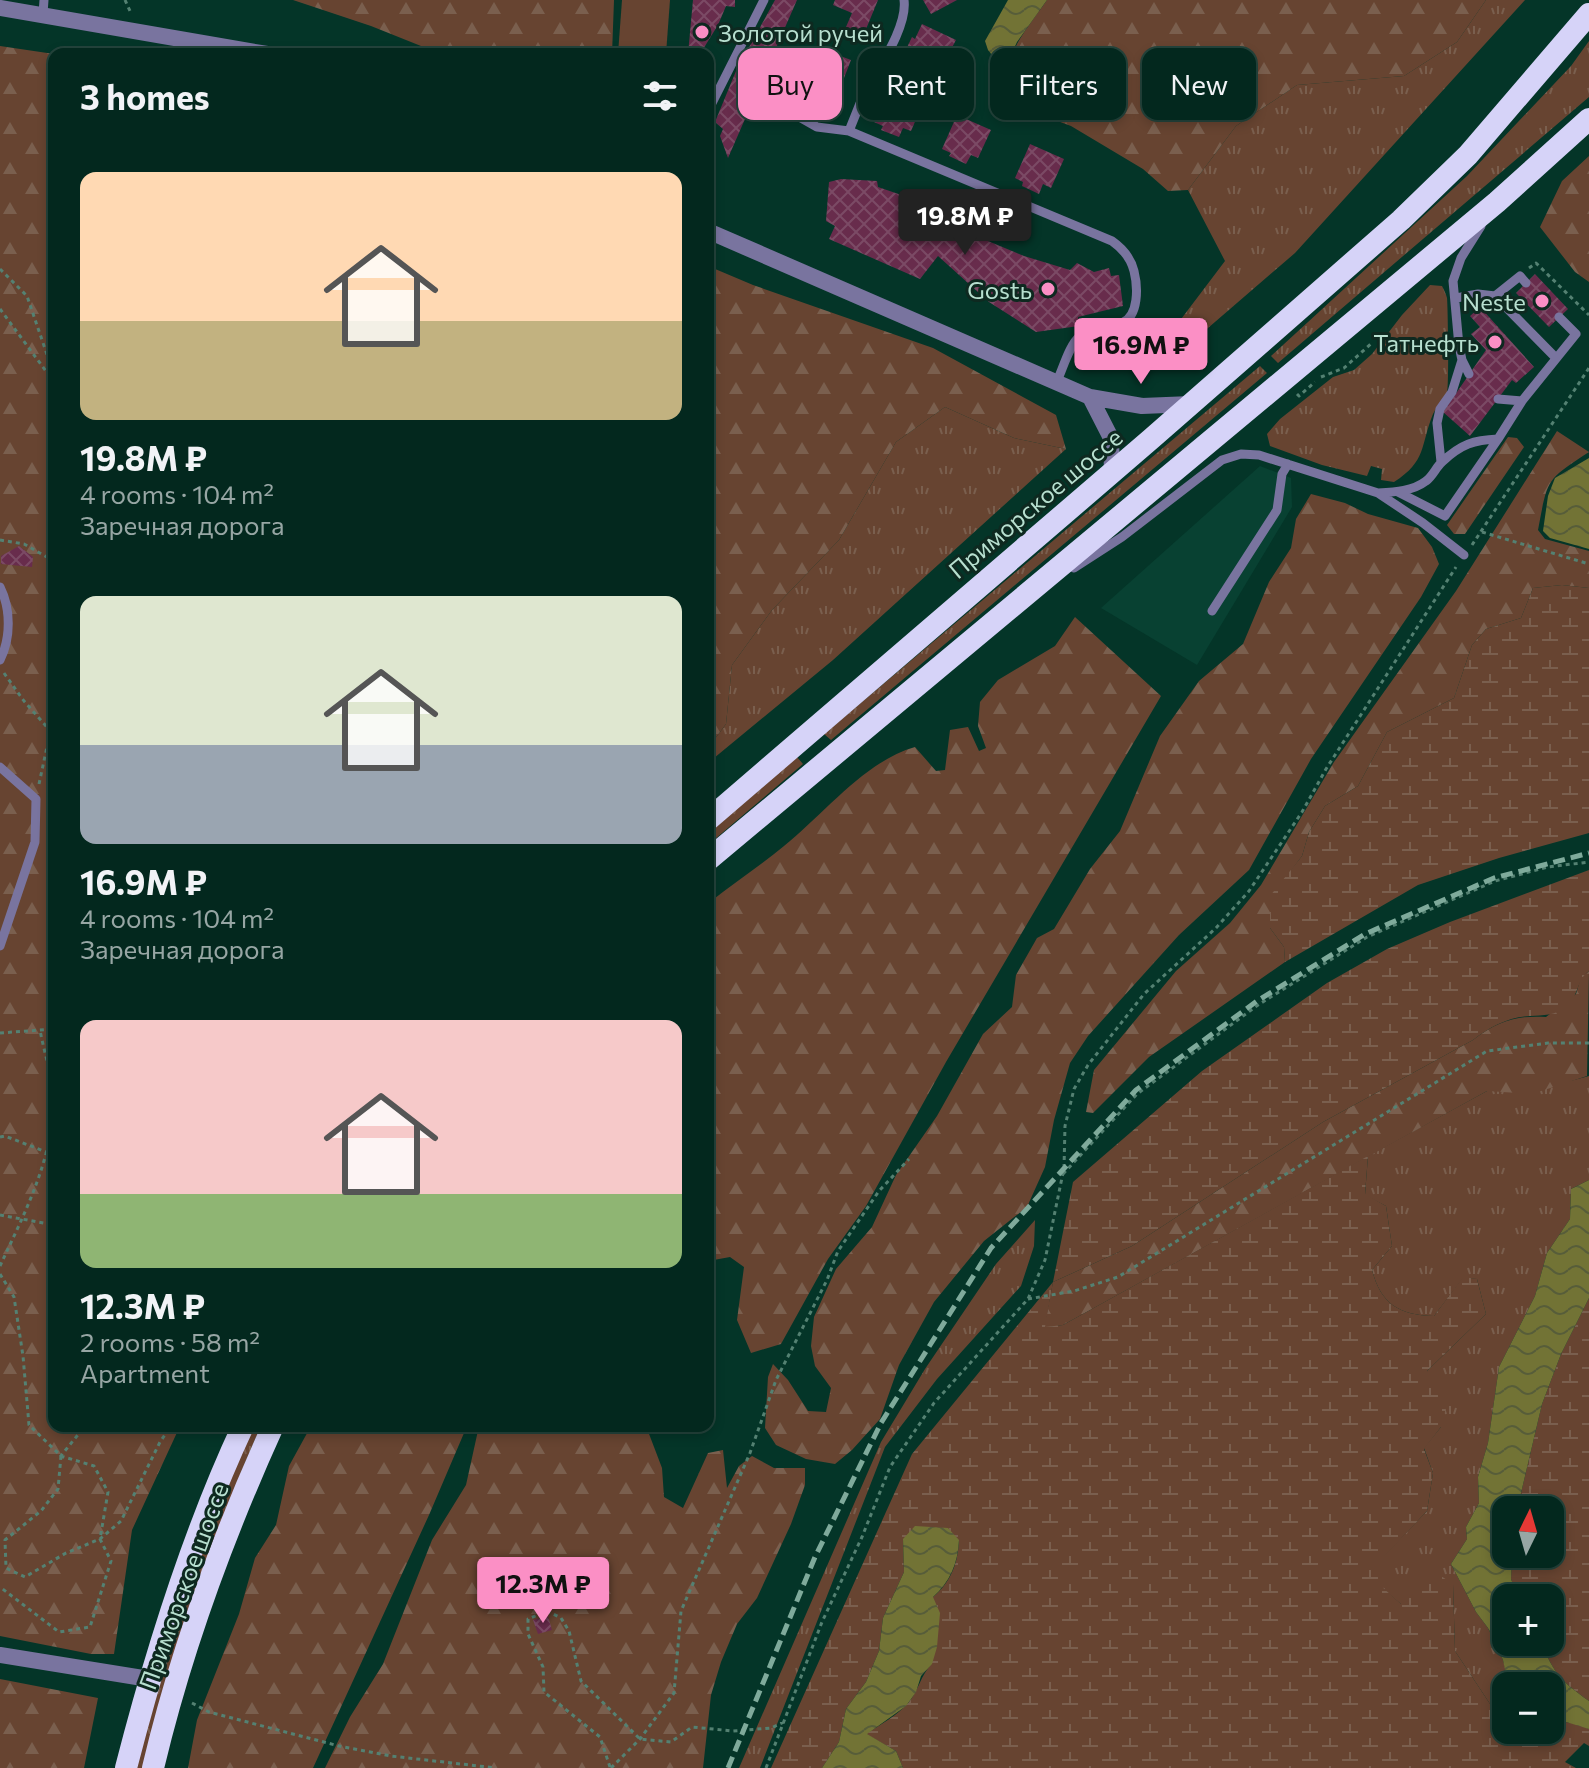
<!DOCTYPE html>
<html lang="en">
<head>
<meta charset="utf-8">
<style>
	:root { --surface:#03281e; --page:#11342b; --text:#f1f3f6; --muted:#97a6a4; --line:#24443c; --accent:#fb8fc5 }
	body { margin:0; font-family:Commissioner,sans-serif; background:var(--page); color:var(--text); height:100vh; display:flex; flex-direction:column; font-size:30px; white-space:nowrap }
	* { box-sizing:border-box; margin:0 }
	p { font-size:26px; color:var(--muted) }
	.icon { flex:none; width:44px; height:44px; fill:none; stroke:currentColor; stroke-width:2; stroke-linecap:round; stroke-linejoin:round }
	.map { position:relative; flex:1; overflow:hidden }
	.side { position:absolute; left:48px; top:48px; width:666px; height:1384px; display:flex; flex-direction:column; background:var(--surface); border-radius:16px; box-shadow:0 4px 12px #0003,0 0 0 2px var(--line) }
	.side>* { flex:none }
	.guide { position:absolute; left:738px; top:48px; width:730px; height:72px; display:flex; gap:16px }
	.needle { width:52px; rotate:5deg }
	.tools { position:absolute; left:1492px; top:1496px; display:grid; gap:16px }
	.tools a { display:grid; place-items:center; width:72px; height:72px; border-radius:16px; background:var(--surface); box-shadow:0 4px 12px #0003,0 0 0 2px var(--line); font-size:40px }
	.price { position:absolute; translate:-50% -68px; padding:0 18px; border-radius:8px; background:var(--accent); color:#111; font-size:26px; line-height:52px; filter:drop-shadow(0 2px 4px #0008) }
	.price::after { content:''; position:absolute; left:50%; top:48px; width:24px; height:18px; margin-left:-12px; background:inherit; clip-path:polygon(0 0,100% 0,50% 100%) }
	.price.current { background:#222; color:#fff }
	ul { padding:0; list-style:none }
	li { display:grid; align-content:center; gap:16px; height:424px; padding:0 32px }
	li span { display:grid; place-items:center; height:248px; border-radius:16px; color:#555 }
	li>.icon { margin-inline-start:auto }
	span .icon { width:144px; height:144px; fill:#fffc; stroke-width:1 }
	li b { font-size:34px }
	h2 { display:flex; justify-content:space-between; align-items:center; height:96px; padding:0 32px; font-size:34px }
	.chip { padding:0 28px; border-radius:16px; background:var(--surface); box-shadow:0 4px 12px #0003,0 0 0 2px var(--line); font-size:28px; line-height:72px }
	.chip.current { background:var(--accent); color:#111 }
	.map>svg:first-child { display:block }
</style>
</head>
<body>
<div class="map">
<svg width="1589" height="1768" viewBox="0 0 1589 1768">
	<defs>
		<pattern id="grass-tufts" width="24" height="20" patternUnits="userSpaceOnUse" patternTransform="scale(2)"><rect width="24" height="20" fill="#674431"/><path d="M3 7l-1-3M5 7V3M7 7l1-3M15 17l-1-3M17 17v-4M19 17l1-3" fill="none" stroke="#7a5f4e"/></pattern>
		<pattern id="forest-firs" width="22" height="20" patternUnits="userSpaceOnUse" patternTransform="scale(2)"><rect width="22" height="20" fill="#674431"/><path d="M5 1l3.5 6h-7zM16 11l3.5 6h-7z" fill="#7a5f4e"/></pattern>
		<pattern id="wetland-marsh" width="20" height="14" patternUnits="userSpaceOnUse" patternTransform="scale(2)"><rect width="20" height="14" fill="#674431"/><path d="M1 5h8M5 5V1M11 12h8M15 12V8" fill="none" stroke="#7a5f4e"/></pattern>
		<pattern id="water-waves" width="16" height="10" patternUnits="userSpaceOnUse" patternTransform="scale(2)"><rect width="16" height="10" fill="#727335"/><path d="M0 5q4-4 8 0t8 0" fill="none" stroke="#575d39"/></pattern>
		<pattern id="building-cross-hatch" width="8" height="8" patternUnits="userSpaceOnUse" patternTransform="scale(2)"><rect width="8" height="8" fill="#682c4c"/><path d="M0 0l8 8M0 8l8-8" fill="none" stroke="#7b4a65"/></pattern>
	</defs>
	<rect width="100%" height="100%" fill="#043528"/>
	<path fill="#084132" d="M1260 466 1291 478 1292 507 1197 665 1101 608Z"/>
	<path fill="url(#grass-tufts)" d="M1486 0H1525L1295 253 1186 347 1162 350 1166 339 1225 261 1188 190 1236 126 1297 85 1404 76 1457 42Z
		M1589 41V97L1278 363 1271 356 1467 176 1571 66Z
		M1430 285 1442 286C1444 290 1446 294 1447 298 1448 307 1449 387 1447 393 1444 400 1437 406 1433 414 1420 446 1427 461 1394 482L1381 480 1382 469 1371 466 1367 476 1322 465 1270 446 1267 434 1280 419 1333 377 1354 370 1372 354 1402 315Z
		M1260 366 1267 373 831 740 824 734Z
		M945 407 1014 438 1066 449 833 660 708 763V748L726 724 732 665 772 610 839 540 896 442Z
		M797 757 803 764 708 845V834Z
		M1589 1076V1180L1571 1189 1570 1219 1547 1253 1535 1296 1499 1367 1488 1443 1478 1477 1479 1503 1466 1527 1467 1539 1451 1564 1476 1612 1488 1628 1503 1660 1510 1686H1506V1719L1496 1713 1455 1651 1453 1584 1402 1605 1381 1587 1380 1560 1427 1511 1433 1473 1424 1448 1441 1427 1427 1371 1486 1314 1477 1279 1463 1278 1434 1316C1399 1315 1381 1304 1372 1270L1392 1246 1386 1206 1365 1195 1368 1156 1487 1091C1521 1092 1556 1085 1589 1076Z
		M1035 1220 1034 1246 1021 1286 937 1379 885 1447 760 1768H739L881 1442 925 1369 996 1264Z
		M253 1426H261C212 1537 172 1650 143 1768H136C166 1651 203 1536 253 1426Z"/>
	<path fill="url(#forest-firs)" d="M293 0H614L612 54H441L371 26Z
		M1047 0H1486L1457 42 1404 76 1297 85 1236 126 1188 190 1168 191 1143 169 1071 126 1001 100C1005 53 1021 37 1047 0Z
		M0 46 54 54V1426H180L132 1530 114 1654H91L0 1636Z
		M1589 156V282L1575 272 1540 227 1562 181Z
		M708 266 753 285 933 348 1056 415 1066 449 1014 438 945 407 896 442 839 540 772 610 732 665 726 724 708 748Z
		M1557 431 1589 452C1545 481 1548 478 1538 530L1545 539 1589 551V588L1562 585 1533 588 1521 618 1486 629 1472 645 1454 698 1387 732 1358 786 1325 806 1309 832 1302 856 1287 876 1270 928 1284 947 1285 962 1149 1057 1093 1113 1086 1112 1094 1070 1176 971 1230 923 1261 885 1334 762 1456 591Z
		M1508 437 1517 438 1524 447 1465 534H1454L1447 525Z
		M1311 494 1345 503 1368 514 1418 528 1432 547 1439 564 1421 597 1311 759 1249 870 1179 935 1088 1036 1070 1063 1054 1120 1045 1167 1027 1207 984 1241 934 1302 899 1365 880 1419 852 1450 835 1464 806 1459 776 1445 765 1428 768 1377 773 1364 788 1380 808 1411 826 1412 831 1388 815 1366 811 1346 814 1317 836 1269 872 1227 896 1175 937 1116 983 1034 1012 1007 1016 975 1037 938 1054 929 1090 869 1120 831 1160 736 1199 681 1243 644 1269 582 1291 548 1296 519Z
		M1075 617 1161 696 946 1062 866 1206 828 1259 781 1344 751 1353 737 1320 744 1267 730 1257 708 1261 710 902C734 883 760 866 784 846 824 814 865 761 915 747L936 771 945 770 950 730 968 727 979 751 986 748 978 726 980 702 998 680 1055 646Z
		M1589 971 1587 1076 1532 1094 1487 1091 1063 1325 1044 1328 1053 1282 1132 1246 1323 1122 1473 1040C1497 1022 1515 1015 1546 1017L1576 994 1581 977Z
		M311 1426H467L429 1515 313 1768H188L197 1720 239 1614 255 1558 276 1525 289 1466Z
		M479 1426H646L662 1468 664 1497 683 1508 708 1453 723 1450 727 1488 739 1466 752 1456 774 1468H805V1485L791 1524 757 1598 737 1624 721 1662 711 1695 703 1768H325L350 1717 383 1664 432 1540 466 1485Z
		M0 1679 98 1698 84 1768H0Z"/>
	<path fill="url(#wetland-marsh)" d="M1562 585 1589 588V833L1499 858 1418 885 1285 962 1284 947 1270 928V896L1302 856 1309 832 1325 806 1358 786 1387 732 1454 698 1472 645 1486 629 1521 618 1533 588Z
		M1589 870V971C1576 980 1579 997 1566 1007 1555 1016 1543 1015 1530 1016 1508 1017 1490 1027 1473 1040L1323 1122 1132 1246 1053 1282 1045 1327 1063 1325 1368 1156 1365 1194 1386 1206 1392 1246 1372 1270C1381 1304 1399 1315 1434 1316L1463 1277 1477 1279 1486 1314 1427 1371 1450 1392 1441 1427 1424 1449 1433 1473 1427 1511 1381 1560V1586L1401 1604 1429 1568 1453 1584 1455 1651 1496 1713 1506 1719V1730H1550V1717C1562 1724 1577 1721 1589 1729V1746L1584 1743 1565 1762 1576 1768H903L896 1751 866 1734C880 1725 898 1715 909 1702 919 1689 920 1677 932 1663L933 1597C951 1582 958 1563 959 1540L903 1539 904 1572 883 1618 879 1651 866 1682 846 1709 839 1742 822 1768H771L912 1454 1053 1282 1073 1182 1202 1071 1327 983 1387 949 1450 922Z
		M1589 1298V1701C1561 1681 1554 1674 1541 1642H1550V1598H1518L1511 1579 1512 1554H1550V1510H1517L1542 1404 1561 1354Z"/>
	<path fill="#674431" d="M622 0H670L666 54H618Z"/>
	<path fill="url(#water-waves)" d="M1008 0H1047L1017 42 1004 70 988 50 985 41Z
		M1589 458V549L1550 538 1543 531 1548 496 1555 478Z
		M1589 1180V1298L1561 1354 1542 1404 1517 1510H1506V1554H1512L1511 1579 1518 1598H1506V1642H1541C1554 1674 1561 1681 1589 1701V1729L1550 1717V1686L1508 1684 1503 1660 1488 1628 1476 1612 1451 1564 1467 1539 1466 1527 1479 1503 1478 1477 1488 1443 1499 1367 1535 1296 1547 1253 1570 1219 1571 1189Z
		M915 1526 948 1528 959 1540C958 1563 950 1582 933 1597L940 1613 937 1647 932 1664 921 1676 916 1692 906 1706 867 1734 896 1751 903 1768H822L839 1742 846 1709 866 1682 879 1651 883 1618 904 1572 903 1539Z"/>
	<path fill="url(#building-cross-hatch)" d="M693 0H735V7L726 6 718 25 700 54H688Z
		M775 0H797L728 158 720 136 723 129 715 122 736 71Z
		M835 0H878L864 34 846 27 852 13 833 5Z
		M923 0H957L931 14Z
		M922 24 956 40 948 55 955 59 946 77 923 66 916 79 896 70 912 37 915 39Z
		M814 46 851 60 834 104 815 97 821 82 802 75Z
		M889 88 923 103 911 131 903 128 899 137 881 130 883 126 874 122Z
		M957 115 991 130 978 158 971 155 966 164 949 156 951 153 942 149Z
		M1030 144 1064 159 1051 188 1043 184 1039 194 1022 186 1023 182 1015 178Z
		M841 179 877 181 878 187 916 200 976 236 1024 256 1070 270 1077 263 1094 272 1109 268 1111 276 1119 275 1123 306 1078 317 1079 326 1036 332 989 302 938 256 920 279 829 239 835 226 826 221 829 182Z
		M1535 274 1568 309 1549 327 1516 293Z
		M1480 307 1534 367 1516 383 1512 380 1470 436 1443 412 1486 350 1471 334 1480 327 1470 316Z
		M19 546 33 557 32 567 1 564V556Z
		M548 1616 552 1630 538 1634 533 1620Z"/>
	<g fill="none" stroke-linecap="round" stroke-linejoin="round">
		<path stroke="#548172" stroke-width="3" stroke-dasharray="4 4" stroke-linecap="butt" d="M125 0 130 11
			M1529 268 1536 263 1589 315
			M0 269 27 296 54 375
			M0 309 54 382
			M1321 377 1344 368 1373 342
			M1297 394 1299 396 1315 382
			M1482 532 1589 564
			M0 540 24 544 52 560 54 547
			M1472 545 1589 368
			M4 673 24 701 54 735
			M39 784 50 733
			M0 1033 54 1029
			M0 1137 5 1136 54 1155
			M1063 1174 1137 1094 1258 1005 1367 937 1495 881 1548 867 1589 862
			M0 1215 54 1225
			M0 1266C24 1214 55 1156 53 1097 52 1075 44 1052 40 1030
			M0 1274 14 1297 23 1356 29 1425 61 1456 94 1466 108 1492 100 1539 111 1561 90 1627 59 1632 0 1587
			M1028 1299 1074 1291 1118 1277 1487 1051 1548 1043H1589
			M61 1456 58 1489 41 1511 5 1540 6 1568 25 1577 66 1553 100 1539 121 1521 160 1442 171 1426
			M60 1457 85 1426
			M192 1703 209 1712 339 1746 391 1756 496 1768
			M610 1767 600 1737 544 1692 543 1667 528 1634V1619L547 1611 561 1618 569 1631 581 1681 640 1739 671 1742 692 1727 733 1731 771 1728 784 1722
			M611 1768 640 1739 674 1693 681 1611 750 1453 776 1380 827 1280 838 1251 879 1191 909 1159
			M766 1768 822 1622 862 1537 890 1467 934 1403 1028 1299 1045 1260 1064 1168 1065 1126 1074 1089 1088 1065 1144 994 1216 928 1249 891 1302 812 1326 769 1456 567"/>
		<path stroke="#79749f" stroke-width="9" d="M43 14 44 0
			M764 97 817 127 849 131 1112 241C1122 248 1131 259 1134 271 1138 287 1139 316 1122 323 1109 329 1091 327 1080 336 1069 345 1063 369 1057 381
			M708 111 764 0
			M849 131C853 121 857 111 861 101 874 74 908 29 904 0
			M1495 296 1520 276 1526 283
			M1456 298 1478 294 1495 296 1555 357
			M1469 374 1462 360 1459 346 1453 281 1461 258 1481 226
			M1522 401 1576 334 1559 317
			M1441 462 1437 423 1440 409 1452 392 1462 360
			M1398 492 1445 516 1498 439
			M1378 493 1423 523 1464 555
			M1074 568 1122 537 1222 460 1241 454 1259 455 1378 493C1395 492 1413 491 1426 481 1433 476 1436 467 1442 462 1461 444 1474 440 1498 439L1522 401 1498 399
			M0 587C11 609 11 638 0 660
			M1212 611 1277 510 1282 474 1288 464
			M0 767 36 799 35 842 0 946"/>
		<path stroke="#79749f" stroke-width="16" d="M0 8 267 54
			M708 231 1090 397 1142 406 1191 404
			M1090 397 1111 438 1112 472
			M0 1655 149 1679"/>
		<path stroke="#d6d3f8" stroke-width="22" d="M708 820 1151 439 1401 220 1468 155 1589 14
			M708 860 1497 202 1589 119
			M126 1768C156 1651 192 1535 243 1426
			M153 1768C181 1650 223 1536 273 1426"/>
		<path stroke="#7faa9b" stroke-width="5" stroke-dasharray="12 6" stroke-linecap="butt" d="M728 1768 815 1557 881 1423 991 1248 1136 1090 1257 1001 1365 934 1494 878 1589 853"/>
	</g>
	<g fill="#fb8fc5" stroke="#0e2920" stroke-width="3">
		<circle cx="702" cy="32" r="8"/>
		<circle cx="1048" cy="289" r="8"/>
		<circle cx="1542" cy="301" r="8"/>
		<circle cx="1495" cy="342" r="8"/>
	</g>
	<g text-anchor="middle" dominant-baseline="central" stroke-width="6" stroke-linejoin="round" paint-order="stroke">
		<g font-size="24" fill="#b7dfcf" stroke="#0e2920" text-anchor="end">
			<text x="718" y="32" text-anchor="start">Золотой ручей</text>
			<text x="1032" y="289">Gostь</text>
			<text x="1526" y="301">Neste</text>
			<text x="1479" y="342">Татнефть</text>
		</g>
		<g font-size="24" fill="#b7dfcf" stroke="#0e2920">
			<text transform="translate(1035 503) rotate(-40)">Приморское шоссе</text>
			<text transform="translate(183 1586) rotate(-70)">Приморское шоссе</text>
		</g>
	</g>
</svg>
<div class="tools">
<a><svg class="needle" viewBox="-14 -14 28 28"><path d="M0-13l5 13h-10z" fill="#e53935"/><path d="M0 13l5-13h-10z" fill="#97a6a4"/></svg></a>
<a>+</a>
<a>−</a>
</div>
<b class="price current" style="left:965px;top:257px">19.8M ₽</b>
<b class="price" style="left:1141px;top:386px">16.9M ₽</b>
<b class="price" style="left:543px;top:1625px">12.3M ₽</b>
<div class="guide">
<a class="chip current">Buy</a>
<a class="chip">Rent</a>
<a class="chip">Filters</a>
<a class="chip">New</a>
</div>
<section class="side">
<h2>3 homes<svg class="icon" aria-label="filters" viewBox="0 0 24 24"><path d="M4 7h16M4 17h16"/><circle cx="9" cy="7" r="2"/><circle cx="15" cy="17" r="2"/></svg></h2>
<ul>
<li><span style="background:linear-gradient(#ffd9b3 60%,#c2b280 0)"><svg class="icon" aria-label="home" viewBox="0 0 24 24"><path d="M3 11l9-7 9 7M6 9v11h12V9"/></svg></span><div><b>19.8M ₽</b><p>4 rooms · 104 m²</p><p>Заречная дорога</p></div></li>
<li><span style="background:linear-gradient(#dfe7d0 60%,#9aa5b1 0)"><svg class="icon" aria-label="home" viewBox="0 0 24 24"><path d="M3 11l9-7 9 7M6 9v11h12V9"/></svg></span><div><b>16.9M ₽</b><p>4 rooms · 104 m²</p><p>Заречная дорога</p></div></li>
<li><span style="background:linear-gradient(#f6c9c9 70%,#8fb573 0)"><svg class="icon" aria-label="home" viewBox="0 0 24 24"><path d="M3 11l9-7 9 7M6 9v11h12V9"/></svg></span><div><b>12.3M ₽</b><p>2 rooms · 58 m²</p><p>Apartment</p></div></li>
</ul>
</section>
</div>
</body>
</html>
